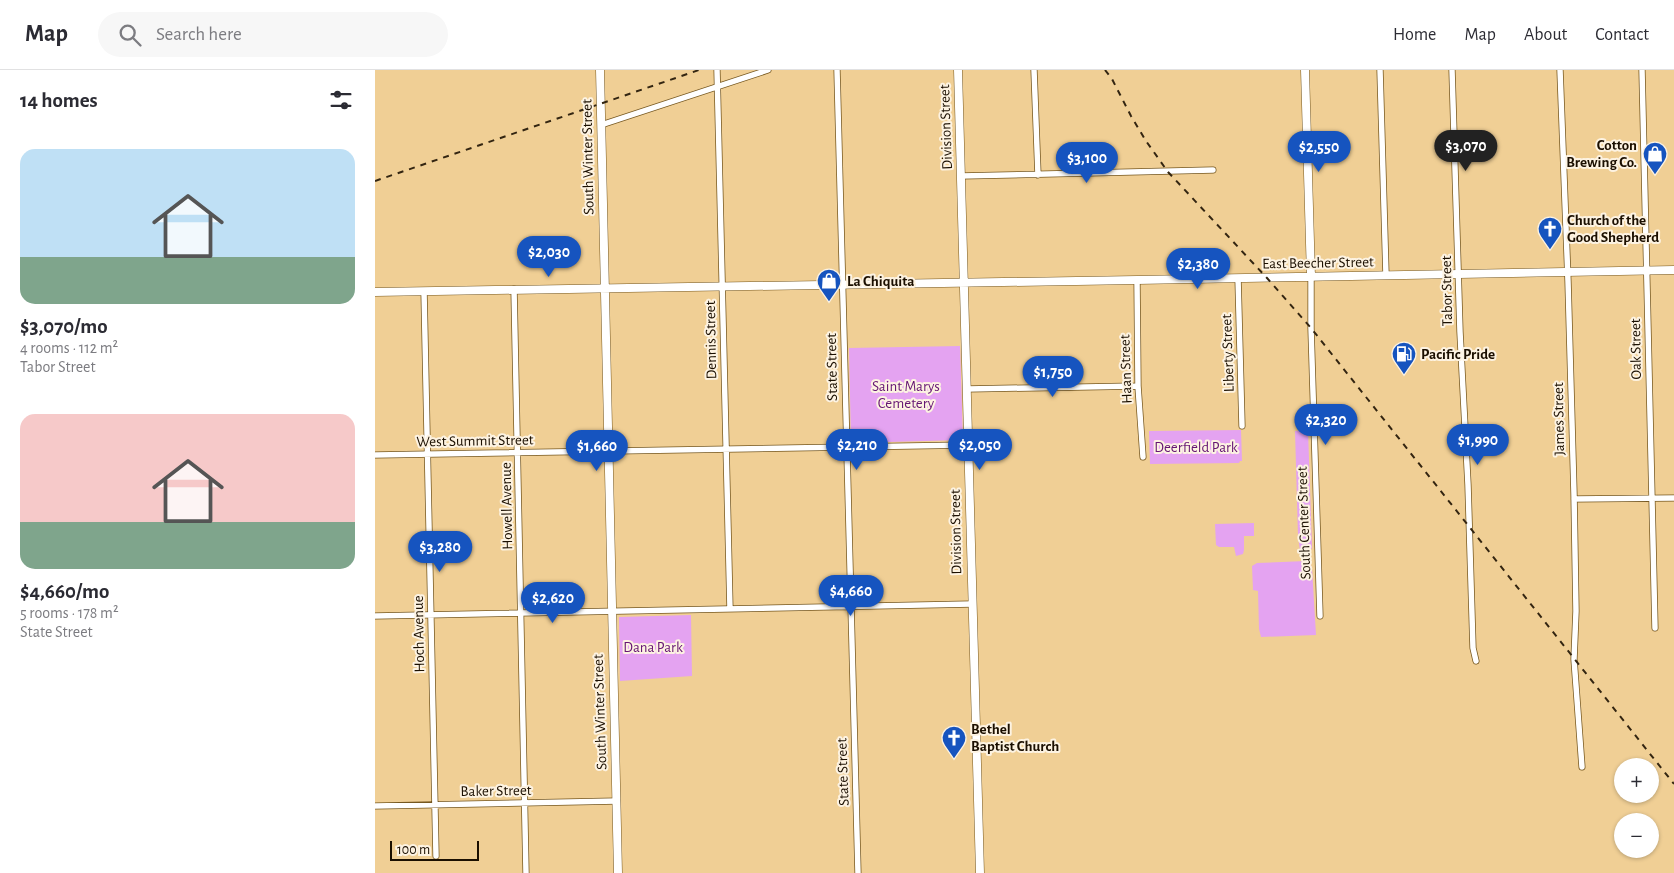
<!DOCTYPE html>
<html lang="en">
<head>
<meta charset="utf-8">
<style>
	:root { --surface:#fff; --page:#f7f7f7; --text:#2b2b33; --muted:#7c7c81; --line:#e1e1e2; --accent:#1654bf }
	body { margin:0; font-family:"Alegreya Sans",sans-serif; background:var(--page); color:var(--text); height:100vh; display:flex; flex-direction:column; font-size:19px; white-space:nowrap }
	* { box-sizing:border-box; margin:0 }
	p { font-size:16px; color:var(--muted) }
	.icon { flex:none; width:28px; height:28px; fill:none; stroke:currentColor; stroke-width:2; stroke-linecap:round; stroke-linejoin:round }
	.map { position:relative; flex:1; overflow:hidden }
	.sheet { display:flex; flex-direction:column; background:var(--surface); width:375px }
	.sheet>* { flex:none }
	.controls { position:absolute; left:1239px; top:688px; display:grid; gap:10px }
	.controls a { display:grid; place-items:center; width:45px; height:45px; border-radius:50%; background:var(--surface); box-shadow:0 1px 4px #0004; font-size:25px }
	.scale { position:absolute; left:15px; bottom:12px; width:89px; box-sizing:border-box; padding-left:5px; border:2px solid #1b0f00; border-top:0; font-size:14px; line-height:18px; white-space:nowrap; color:#1b0f00; -webkit-text-stroke:4px #fdf3e2; paint-order:stroke }
	.price { position:absolute; translate:-50% -42px; padding:0 11px; border-radius:18px; background:var(--accent); color:#fff; font-size:16px; line-height:32px; filter:drop-shadow(0 1px 2px #0008) }
	.price::after { content:''; position:absolute; left:50%; top:30px; width:15px; height:11px; margin-left:-8px; background:inherit; clip-path:polygon(0 0,100% 0,50% 100%) }
	.price.current { background:#222; color:#fff }
	ul { padding:0; list-style:none }
	li { display:grid; align-content:center; gap:10px; height:265px; padding:0 20px }
	li span { display:grid; place-items:center; height:155px; border-radius:15px; color:#555 }
	li>.icon { margin-inline-start:auto }
	span .icon { width:90px; height:90px; fill:#fffc; stroke-width:1 }
	li b { font-size:21px }
	h2 { display:flex; justify-content:space-between; align-items:center; height:60px; padding:0 20px; font-size:21px }
	header { display:flex; align-items:center; gap:30px; box-sizing:border-box; height:70px; padding:0 25px; background:var(--surface); border-bottom:1px solid var(--line) }
	header strong { font-size:24px }
	nav { display:flex; gap:28px; margin-inline-start:auto; font-size:18px }
	.search { width:350px; height:45px; background:var(--page); display:flex; align-items:center; gap:12px; box-sizing:border-box; padding:0 18px; border-radius:28px; color:var(--muted); font-size:19px }
	main { display:flex; flex:1; min-height:0 }
	.map>svg:first-child { display:block }
</style>
</head>
<body>
<header>
<strong>Map</strong>
<div class="search"><svg class="icon" aria-label="search" viewBox="0 0 24 24"><circle cx="10" cy="10" r="6"/><path d="M15 15l6 6"/></svg>Search here</div>
<nav><a>Home</a><a>Map</a><a>About</a><a>Contact</a></nav>
</header>
<main>
<section class="sheet">
<h2>14 homes<svg class="icon" aria-label="filters" viewBox="0 0 24 24"><path d="M4 7h16M4 17h16"/><circle cx="9" cy="7" r="2"/><circle cx="15" cy="17" r="2"/></svg></h2>
<ul>
<li><span style="background:linear-gradient(#bfe0f5 70%,#7fa58c 0)"><svg class="icon" aria-label="home" viewBox="0 0 24 24"><path d="M3 11l9-7 9 7M6 9v11h12V9"/></svg></span><div><b>$3,070/mo</b><p>4 rooms · 112 m²</p><p>Tabor Street</p></div></li>
<li><span style="background:linear-gradient(#f6c9c9 70%,#7fa58c 0)"><svg class="icon" aria-label="home" viewBox="0 0 24 24"><path d="M3 11l9-7 9 7M6 9v11h12V9"/></svg></span><div><b>$4,660/mo</b><p>5 rooms · 178 m²</p><p>State Street</p></div></li>
</ul>
</section>
<div class="map">
<svg width="1299" height="803" viewBox="0 0 1299 803">
	<rect width="100%" height="100%" fill="#f0cf95"/>
	<path fill="#e4a3f1" d="M585 276 588 370 476 373 474 278Z
		M866 360 867 391H865L864 393 775 394 774 361Z
		M933 360 937 478 934 482 927 483 925 481 923 466 920 361Z
		M879 453V466H869V480L868 484 861 486 859 477H844L841 475 840 454Z
		M931 491 935 493 937 498 941 565 886 567 884 559 883 521 878 520 877 496 882 493Z
		M316 545 317 606 245 611 244 547Z"/>
	<g fill="none" stroke-linecap="round" stroke-linejoin="round">
		<defs>
			<path id="street" d="M342 0 355 539
				M462 0 483 803
				M659 0 663 105
				M1005 0 1011 205
				M1077 0 1085 262 1093 415 1098 578 1101 591
				M1185 0 1193 211 1199 424 1201 541 1199 589 1207 697
				M1267 0 1280 558
				M226 55 393 0
				M586 106 838 100
				M936 207V258L945 546
				M863 208 867 356
				M762 210 763 316 768 387
				M139 219 151 803
				M49 221 61 786
				M592 319 763 316
				M0 385 593 375
				M1199 429 1299 428
				M0 546 597 534
				M0 736 242 731"/>
			<path id="secondary" d="M225 0 243 803
				M583 0 605 803
				M930 0 936 207
				M0 222 762 210 1299 200"/>
		</defs>
		<use href="#street" stroke="#765820" stroke-width="7"/>
		<use href="#secondary" stroke="#765820" stroke-width="9"/>
		<use href="#street" stroke="#fff" stroke-width="5.5"/>
		<use href="#secondary" stroke="#fff" stroke-width="8"/>
		<path stroke="#332511" stroke-width="2" stroke-dasharray="6 6" stroke-linecap="butt" d="M730 0 737 9 756 46 771 71 793 102 892 208 936 258 1299 714
			M0 111 324 0"/>
	</g>
	<defs>
		<symbol id="shop-pin" viewBox="-11 -11 22 30"><path d="M0 17L-7.5 6A9.5 9.5 0 1 1 7.5 6Z" fill="#1654bf" stroke="#fdf3e2"/><path d="M-5-2.5h2.3a2.7 3.5 0 0 1 5.4 0H5L5.5 6h-11ZM-1.5-2.5h3a1.5 2.3 0 0 0-3 0Z" fill="#fff"/></symbol>
		<symbol id="church-pin" viewBox="-11 -11 22 30"><path d="M0 17L-7.5 6A9.5 9.5 0 1 1 7.5 6Z" fill="#1654bf" stroke="#fdf3e2"/><path d="M-1.2-6h2.4v3.5h3.3v2.4h-3.3V6h-2.4V-.1h-3.3v-2.4h3.3Z" fill="#fff"/></symbol>
		<symbol id="fuel-pin" viewBox="-11 -11 22 30"><path d="M0 17L-7.5 6A9.5 9.5 0 1 1 7.5 6Z" fill="#1654bf" stroke="#fdf3e2"/><path d="M-5.5-6h7V0h2V4h1.3V-2.5L3-4.5l.8-.8L6-3V5H2.5V1h-1V6h-7ZM-4.2-4.7v3.2H.2V-4.7Z" fill="#fff"/></symbol>
	</defs>
	<g fill-rule="evenodd">
		<use href="#shop-pin" x="1266" y="70" width="28" height="38"/>
		<use href="#church-pin" x="1161" y="145" width="28" height="38"/>
		<use href="#shop-pin" x="440" y="197" width="28" height="38"/>
		<use href="#fuel-pin" x="1015" y="270" width="28" height="38"/>
		<use href="#church-pin" x="565" y="654" width="28" height="38"/>
	</g>
	<g text-anchor="middle" dominant-baseline="central" stroke-width="4" stroke-linejoin="round" paint-order="stroke">
		<g font-size="15" fill="#1b0f00" stroke="#fdf3e2">
			<text transform="translate(571 57) rotate(-92)">Division Street</text>
			<text transform="translate(213 87) rotate(-91)">South Winter Street</text>
			<text transform="translate(943 193) rotate(-1)">East Beecher Street</text>
			<text transform="translate(1072 221) rotate(-91)">Tabor Street</text>
			<text transform="translate(336 270) rotate(-91)">Dennis Street</text>
			<text transform="translate(1261 279) rotate(-91)">Oak Street</text>
			<text transform="translate(853 283) rotate(-92)">Liberty Street</text>
			<text transform="translate(457 297) rotate(-91)">State Street</text>
			<text transform="translate(751 299) rotate(-92)">Haan Street</text>
			<text transform="translate(1184 349) rotate(-91)">James Street</text>
			<text transform="translate(100 371) rotate(-1)">West Summit Street</text>
			<text transform="translate(132 436) rotate(-91)">Howell Avenue</text>
			<text transform="translate(929 453) rotate(-92)">South Center Street</text>
			<text transform="translate(581 462) rotate(-91)">Division Street</text>
			<text transform="translate(44 564) rotate(-91)">Hoch Avenue</text>
			<text transform="translate(225 642) rotate(-92)">South Winter Street</text>
			<text transform="translate(468 702) rotate(-92)">State Street</text>
			<text transform="translate(121 721) rotate(-1)">Baker Street</text>
		</g>
		<g font-size="15" font-weight="bold" fill="#1b0f00" stroke="#fdf3e2" text-anchor="start">
			<text x="1262" y="75" text-anchor="end">Cotton<tspan x="1262" dy="17">Brewing Co.</tspan></text>
			<text x="1192" y="150">Church of the<tspan x="1192" dy="17">Good Shepherd</tspan></text>
			<text x="472" y="211">La Chiquita</text>
			<text x="1046" y="284">Pacific Pride</text>
			<text x="596" y="659">Bethel<tspan x="596" dy="17">Baptist Church</tspan></text>
		</g>
		<g font-size="15" fill="#651573" stroke="#fdf3e2">
			<text x="531" y="316">Saint Marys<tspan x="531" dy="17">Cemetery</tspan></text>
			<text x="821" y="377">Deerfield Park</text>
			<text x="278" y="577">Dana Park</text>
		</g>
	</g>
</svg>
<div class="controls">
<a>+</a>
<a>−</a>
</div>
<div class="scale">100 m</div>
<b class="price current" style="left:1091px;top:102px">$3,070</b>
<b class="price" style="left:944px;top:103px">$2,550</b>
<b class="price" style="left:712px;top:114px">$3,100</b>
<b class="price" style="left:174px;top:208px">$2,030</b>
<b class="price" style="left:823px;top:220px">$2,380</b>
<b class="price" style="left:678px;top:328px">$1,750</b>
<b class="price" style="left:951px;top:376px">$2,320</b>
<b class="price" style="left:1103px;top:396px">$1,990</b>
<b class="price" style="left:482px;top:401px">$2,210</b>
<b class="price" style="left:605px;top:401px">$2,050</b>
<b class="price" style="left:222px;top:402px">$1,660</b>
<b class="price" style="left:65px;top:503px">$3,280</b>
<b class="price" style="left:476px;top:547px">$4,660</b>
<b class="price" style="left:178px;top:554px">$2,620</b>
</div>
</main>
</body>
</html>
